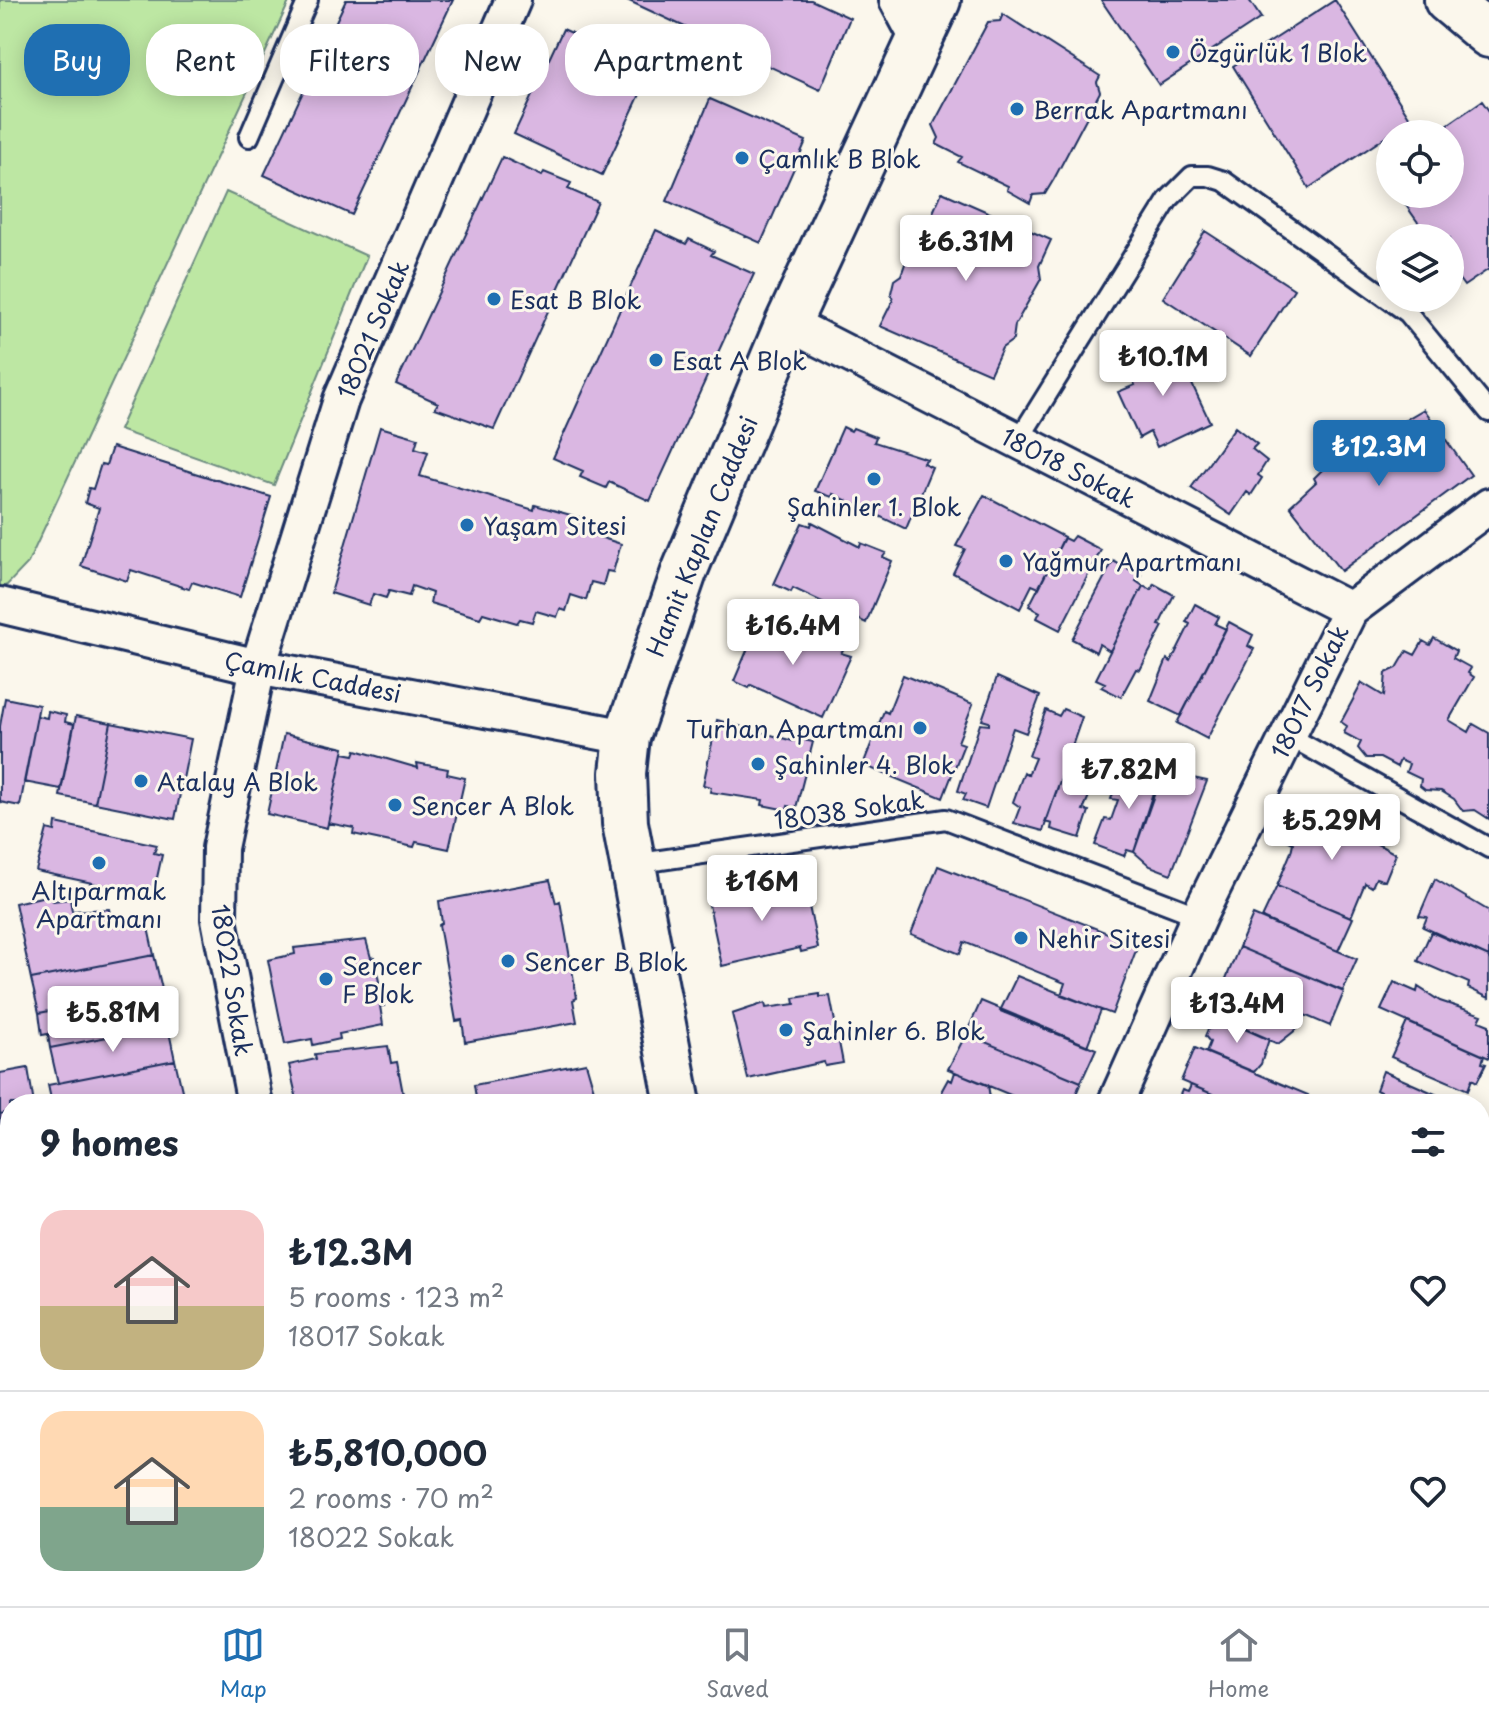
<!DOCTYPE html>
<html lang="en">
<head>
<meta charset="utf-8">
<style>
	:root { --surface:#fff; --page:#f6f6f7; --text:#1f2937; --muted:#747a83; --line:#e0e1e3; --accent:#1f6fb2 }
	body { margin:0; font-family:"Playpen Sans",sans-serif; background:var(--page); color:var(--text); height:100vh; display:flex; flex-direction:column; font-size:30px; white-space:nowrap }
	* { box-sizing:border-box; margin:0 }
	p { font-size:26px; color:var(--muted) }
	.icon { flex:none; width:44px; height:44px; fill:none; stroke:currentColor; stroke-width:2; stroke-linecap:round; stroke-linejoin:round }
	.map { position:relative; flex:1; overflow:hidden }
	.panel { position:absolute; left:0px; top:1094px; width:1490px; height:512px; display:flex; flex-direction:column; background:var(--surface); border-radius:32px 32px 0 0; box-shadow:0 4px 20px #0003 }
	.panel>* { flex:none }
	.guide { position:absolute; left:24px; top:24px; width:800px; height:72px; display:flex; gap:16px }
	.buttons { position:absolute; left:1376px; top:120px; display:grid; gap:16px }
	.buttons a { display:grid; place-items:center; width:88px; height:88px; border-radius:50%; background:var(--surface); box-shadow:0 4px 20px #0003; font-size:40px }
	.price { position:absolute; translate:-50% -68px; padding:0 18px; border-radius:8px; background:#fff; color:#222; font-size:26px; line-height:52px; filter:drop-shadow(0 2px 4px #0008) }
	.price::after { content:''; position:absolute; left:50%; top:48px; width:24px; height:18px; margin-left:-12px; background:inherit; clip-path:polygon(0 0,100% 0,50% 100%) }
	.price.active { background:var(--accent); color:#fff }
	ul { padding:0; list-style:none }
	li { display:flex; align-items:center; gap:24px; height:200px; padding:0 40px }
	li+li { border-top:2px solid var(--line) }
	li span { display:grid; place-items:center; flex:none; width:224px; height:160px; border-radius:24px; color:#555 }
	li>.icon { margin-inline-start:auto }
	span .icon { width:96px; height:96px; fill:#fffc; stroke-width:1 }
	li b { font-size:34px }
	h2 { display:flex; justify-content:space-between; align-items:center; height:96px; padding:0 40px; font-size:34px }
	.tag { padding:0 28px; border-radius:32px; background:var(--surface); box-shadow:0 4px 20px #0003; font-size:28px; line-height:72px }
	.tag.active { background:var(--accent); color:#fff }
	.tab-bar { display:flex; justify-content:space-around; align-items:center; height:112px; border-top:2px solid var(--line); background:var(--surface); font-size:22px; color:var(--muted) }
	.tab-bar a { display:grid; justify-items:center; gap:4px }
	.tab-bar .active { color:var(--accent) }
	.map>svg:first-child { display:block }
</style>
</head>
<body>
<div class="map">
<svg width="1489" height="1606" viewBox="0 0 1489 1606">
	<rect width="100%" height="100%" fill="#fbf7ec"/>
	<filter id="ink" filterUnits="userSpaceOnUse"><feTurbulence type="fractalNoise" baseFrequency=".0125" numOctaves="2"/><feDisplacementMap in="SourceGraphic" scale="16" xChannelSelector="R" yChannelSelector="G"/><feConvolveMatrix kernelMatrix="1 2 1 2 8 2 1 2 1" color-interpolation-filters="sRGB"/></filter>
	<g filter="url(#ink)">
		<path fill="#bde7a3" stroke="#6c8b80" stroke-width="2" d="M0 0H290L28 563 7 585 0 588Z
			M226 192 367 256 274 485 119 430Z
			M889 1596H985L936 1606H840Z
			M1209 1596H1339L1341 1606H1211Z"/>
		<path fill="#dab7e2" stroke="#1b2f5e" stroke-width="2" d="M346 0H453L352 215 264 175Z
			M627 0H811L850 18 820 90Z
			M1101 0H1249L1261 18 1159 85Z
			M1335 0 1411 120 1309 188 1233 66Z
			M1003 14 1100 76 1097 82 1100 92 1054 179 1045 194 1033 195 1030 203 1007 190 1008 186 958 162 962 157 936 144 939 138 933 125 988 22 1000 21Z
			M563 29 652 69 602 175 514 134Z
			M710 99 806 141 761 243 667 201Z
			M1482 101 1489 111V269L1464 286 1450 267V238H1429L1398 194H1450V134H1434Z
			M502 157 542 176 544 172 571 183 568 189 598 202 494 429 435 408 438 403 396 384Z
			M942 192 1051 240 1039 266 1041 279 1015 325 1013 340 1002 348 990 374 880 326 893 300 891 293 894 280 901 275 918 228 930 219Z
			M656 230 686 244 689 239 714 251 711 255 754 274 650 501 609 482 606 488 580 477 583 471 553 458Z
			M1205 231 1294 289 1251 356 1163 298Z
			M1173 344 1210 422 1157 447 1150 432 1139 438 1118 392 1135 385 1126 366Z
			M1424 409 1471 475 1341 571 1290 506 1316 482 1314 478 1324 468 1390 423 1393 427Z
			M380 427 418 438 415 448 428 452 420 476 534 510 535 505 585 519 581 531 621 544 613 572 607 571 603 585 591 582 586 600 571 595 566 611 560 609 557 617 536 611 532 622 520 619 517 623 483 613 480 618 430 603 432 593 412 586 409 596 389 591 386 598 373 594 369 605 331 593Z
			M843 427 851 431 853 428 876 437 874 442 927 459 923 463 932 467 906 529 833 494 832 497 815 491Z
			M1235 427 1257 444 1252 449 1267 461 1258 475 1262 478 1251 495 1247 492 1231 515 1191 488Z
			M112 447 271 497 240 597 192 582 189 589 131 570 127 581 81 566 99 508 85 503 89 488 93 489 101 464 106 465Z
			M984 495 1064 537 1039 588 1032 585 1020 609 953 573 965 549 956 546Z
			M812 522 860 547 861 543 886 553 883 557 892 561 866 623 793 588 791 592 774 584 802 523 811 526Z
			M1074 536 1101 550 1060 630 1037 618 1040 612 1029 606 1064 538 1070 541Z
			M1113 561 1141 575 1136 581 1143 586 1110 651 1099 644 1096 652 1072 639Z
			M1154 584 1174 595 1159 625 1163 626 1140 670 1136 669 1121 697 1101 687 1105 683 1096 679 1143 586 1151 590Z
			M1195 604 1219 617 1215 624 1226 629 1181 716 1150 701 1167 659 1171 662 1190 624 1186 622Z
			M770 618 818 643 821 639 844 648 841 653 851 656 823 718 751 685 749 688 734 681 760 620 769 623Z
			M1229 622 1253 635 1248 646 1254 649 1207 739 1177 723Z
			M1434 638 1456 651 1453 658 1471 668 1468 673 1474 677 1449 720 1469 732 1473 724 1489 733V819L1475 810 1463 811 1454 799 1441 791 1425 790 1420 786 1421 779 1406 772 1409 764 1400 760 1397 767 1380 758H1366L1358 748 1361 742 1344 733 1347 726 1341 722 1362 683 1384 696 1386 673 1397 668 1407 651 1415 655 1423 641 1430 645Z
			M903 675 973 704 958 742 964 744 943 798 863 765 884 711 888 713Z
			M997 677 1040 696 1026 733 1013 728 986 808 963 800 966 794 958 791 980 724 989 725V722L982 720Z
			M5 698 39 705 20 806 0 802V726Z
			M1063 709 1082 717 1043 831 1014 823 1020 807 1013 802 1024 772 1028 775 1035 758 1029 756 1046 710 1059 716Z
			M48 711 66 715 65 722 74 724 61 789 24 782 37 716 47 718Z
			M76 716 111 723 95 803 60 796Z
			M717 720 793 741 795 738 813 742 796 808 788 806 787 810 762 805 763 800 710 792 711 787 703 785Z
			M111 723 191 739 175 819 95 803Z
			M284 734 344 748 327 828 267 814Z
			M1073 745 1104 756 1095 775 1102 777 1096 792 1092 789 1083 810 1089 811 1080 838 1051 829 1052 824 1045 822Z
			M356 750 418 768 417 763 448 769 447 774 465 778 449 849 416 842 414 847 353 834 354 828 328 823 343 753 354 755Z
			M1130 764 1161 775 1134 852 1127 850 1124 856 1095 845 1105 819 1111 820 1118 800 1111 799 1117 783 1123 785Z
			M1160 771 1207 781 1171 874 1150 866 1134 852Z
			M1301 803 1396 854 1385 881 1376 878 1372 887 1365 883 1351 917 1277 886 1291 852 1293 843 1287 840Z
			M56 823 157 845 154 853 162 855 153 896 36 871 47 829 55 831Z
			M938 866 1138 945 1112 1014 1061 995 1065 983 964 942 960 954 911 934Z
			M1435 879 1489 911V957L1423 927 1427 917 1419 916Z
			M550 880 556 903 560 901 577 998 573 1000 577 1022 465 1042 462 1020 456 1021 439 925 442 923 439 901Z
			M794 881V884L804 883 818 948 801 952 800 948 722 966 708 900 717 898 716 894 742 890V894Z
			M1277 886 1353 918 1338 951 1262 918Z
			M50 895 53 901 70 899 72 911 109 909 110 914 147 923 154 955 31 979 15 903Z
			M1253 915 1357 959 1343 991 1239 947Z
			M1431 932 1489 957V998L1468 988 1469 983 1418 961Z
			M366 940 371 958 374 957 384 1006H380L383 1025 339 1034 340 1039 313 1045 312 1039 285 1044 268 960 295 954 294 948Z
			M1239 947 1344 992 1330 1026 1225 981Z
			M154 955 162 989 39 1013 31 979Z
			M1017 976 1101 1010 1087 1046 1000 1011Z
			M1394 982 1417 992 1418 987 1440 1001 1482 1015 1479 1021 1489 1025V1058L1381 1010Z
			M1230 983 1299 1013 1297 1029 1278 1044 1216 1016 1219 1010 1216 1006Z
			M162 989 164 1026 50 1048 48 1034 42 1035 39 1013 88 1003 90 1011 113 1006 111 998Z
			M820 994V997L830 996 843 1063 825 1066 824 1062 748 1079 732 1014 765 1003 766 1008 795 1004 794 998Z
			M981 1001 1096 1049 1081 1082 966 1034Z
			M1220 1018 1269 1039 1261 1064 1254 1072 1206 1052 1210 1042 1205 1036 1208 1029 1216 1027Z
			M1407 1022 1484 1056 1482 1063 1486 1064 1477 1082 1472 1079 1468 1090 1391 1057Z
			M164 1026 168 1027 175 1060 58 1083 50 1048Z
			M966 1034 1081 1082 1072 1104H1032L948 1069Z
			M388 1046 391 1063 397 1062 405 1104H298L289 1065 316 1059 315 1054Z
			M1195 1048 1308 1095 1304 1104H1236L1181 1081Z
			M175 1060 183 1095 135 1104H130V1098L112 1101V1104H52L48 1085Z
			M586 1063 598 1104H477L474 1085Z
			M28 1068 34 1104H10V1112L0 1114V1073Z
			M1383 1071 1458 1104H1375L1380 1092 1376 1090Z
			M955 1072 988 1085 991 1104H945L942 1090 948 1079 952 1081Z
			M1191 1085 1236 1104H1176L1182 1090 1188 1092Z
			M10 1112V1150L0 1152V1114Z
			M10 1150V1191L0 1193V1152Z
			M10 1191V1228L0 1230V1193Z
			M10 1228V1253L4 1254 0 1230Z
			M10 1267V1330L0 1331V1269Z
			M10 1425V1493L0 1495V1427Z
			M10 1493V1596H83L85 1605 12 1606 0 1539V1495Z
			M1480 1545 1489 1606H1449L1447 1596H1480Z
			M405 1596H490L492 1606H407Z
			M582 1596H709L711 1606H584Z
			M1020 1596H1132L1134 1606H972Z
			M116 1601 117 1606H79L106 1602Z"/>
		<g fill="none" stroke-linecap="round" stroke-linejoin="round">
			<defs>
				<path id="service" d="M249 137 308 0
					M1018 441 1168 200 1192 176H1208L1224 181 1408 313 1489 412
					M1287 735 1489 848
					M633 864 946 819 1199 916
					M1489 1172V1215"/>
				<path id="minor" d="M897 0 918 39
					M788 323 1350 610
					M0 605 258 667 627 737
					M255 1104 219 919 220 848 258 667 341 400 513 0
					M1115 1104 1199 916 1350 610 1489 506
					M0 1362 10 1361
					M1480 1438 1489 1436
					M347 1596 349 1606"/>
				<path id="secondary" d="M1447 0 1489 35
					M678 1104 625 823 623 773 627 737 684 572 788 323 938 0
					M773 1596 775 1606"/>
			</defs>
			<use href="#service" stroke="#1b2f5e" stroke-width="24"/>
			<use href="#minor" stroke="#1b2f5e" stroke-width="40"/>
			<use href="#secondary" stroke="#1b2f5e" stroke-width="50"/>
			<use href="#service" stroke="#fbf7ec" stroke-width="18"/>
			<use href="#minor" stroke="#fbf7ec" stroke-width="34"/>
			<use href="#secondary" stroke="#fbf7ec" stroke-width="44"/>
		</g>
	</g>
	<g fill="#1f6fb2" stroke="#fbf7ec" stroke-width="3">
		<circle cx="1173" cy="52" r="8"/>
		<circle cx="1017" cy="109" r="8"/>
		<circle cx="742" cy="158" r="8"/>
		<circle cx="494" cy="299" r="8"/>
		<circle cx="656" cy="360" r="8"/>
		<circle cx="874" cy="479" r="8"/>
		<circle cx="467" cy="525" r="8"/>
		<circle cx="1006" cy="561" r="8"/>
		<circle cx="920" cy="728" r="8"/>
		<circle cx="758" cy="764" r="8"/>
		<circle cx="141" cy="781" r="8"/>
		<circle cx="395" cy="805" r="8"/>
		<circle cx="99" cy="863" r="8"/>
		<circle cx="1021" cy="938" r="8"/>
		<circle cx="508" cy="961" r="8"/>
		<circle cx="326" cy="979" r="8"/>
		<circle cx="786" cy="1030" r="8"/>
	</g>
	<g text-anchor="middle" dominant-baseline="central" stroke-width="6" stroke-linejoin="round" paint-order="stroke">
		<g font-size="24" fill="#1b2f5e" stroke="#fbf7ec" text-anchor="start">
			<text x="1189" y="52">Özgürlük 1 Blok</text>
			<text x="1033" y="109">Berrak Apartmanı</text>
			<text x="758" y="158">Çamlık B Blok</text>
			<text x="510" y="299">Esat B Blok</text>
			<text x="672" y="360">Esat A Blok</text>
			<text x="874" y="506" text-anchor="middle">Şahinler 1. Blok</text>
			<text x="483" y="525">Yaşam Sitesi</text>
			<text x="1022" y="561">Yağmur Apartmanı</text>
			<text x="904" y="728" text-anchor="end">Turhan Apartmanı</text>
			<text x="774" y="764">Şahinler 4. Blok</text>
			<text x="157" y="781">Atalay A Blok</text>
			<text x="411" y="805">Sencer A Blok</text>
			<text x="99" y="890" text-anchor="middle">Altıparmak<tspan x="99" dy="28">Apartmanı</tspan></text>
			<text x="1037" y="938">Nehir Sitesi</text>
			<text x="524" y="961">Sencer B Blok</text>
			<text x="342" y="965">Sencer<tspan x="342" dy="28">F Blok</tspan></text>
			<text x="802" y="1030">Şahinler 6. Blok</text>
		</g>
		<g font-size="24" fill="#1b2f5e" stroke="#fbf7ec">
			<text transform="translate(372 329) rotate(-67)">18021 Sokak</text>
			<text transform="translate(1069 467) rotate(27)">18018 Sokak</text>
			<text transform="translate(701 536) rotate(-68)">Hamit Kaplan Caddesi</text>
			<text transform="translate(313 676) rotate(11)">Çamlık Caddesi</text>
			<text transform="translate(1309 691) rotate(-64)">18017 Sokak</text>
			<text transform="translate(849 809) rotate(-8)">18038 Sokak</text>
			<text transform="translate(233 980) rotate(81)">18022 Sokak</text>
		</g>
	</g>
</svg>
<div class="buttons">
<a><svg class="icon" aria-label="locate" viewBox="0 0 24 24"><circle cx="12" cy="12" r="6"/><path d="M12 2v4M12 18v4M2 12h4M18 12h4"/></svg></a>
<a><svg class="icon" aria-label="layers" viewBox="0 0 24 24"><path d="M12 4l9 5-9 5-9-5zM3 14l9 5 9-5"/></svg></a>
</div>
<b class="price" style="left:966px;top:283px">₺6.31M</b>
<b class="price" style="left:1163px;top:398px">₺10.1M</b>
<b class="price active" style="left:1379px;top:488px">₺12.3M</b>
<b class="price" style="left:793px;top:667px">₺16.4M</b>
<b class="price" style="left:1129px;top:811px">₺7.82M</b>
<b class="price" style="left:1332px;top:862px">₺5.29M</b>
<b class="price" style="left:762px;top:923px">₺16M</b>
<b class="price" style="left:1237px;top:1045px">₺13.4M</b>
<b class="price" style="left:113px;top:1054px">₺5.81M</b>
<div class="guide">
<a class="tag active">Buy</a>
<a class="tag">Rent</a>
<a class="tag">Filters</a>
<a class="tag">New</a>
<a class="tag">Apartment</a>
</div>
<section class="panel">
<h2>9 homes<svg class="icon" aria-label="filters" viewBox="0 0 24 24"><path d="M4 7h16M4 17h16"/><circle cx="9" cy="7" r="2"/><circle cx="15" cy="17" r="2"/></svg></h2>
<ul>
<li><span style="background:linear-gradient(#f6c9c9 60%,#c2b280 0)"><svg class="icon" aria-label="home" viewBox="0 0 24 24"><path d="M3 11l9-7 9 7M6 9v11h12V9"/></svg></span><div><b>₺12.3M</b><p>5 rooms · 123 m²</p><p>18017 Sokak</p></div><svg class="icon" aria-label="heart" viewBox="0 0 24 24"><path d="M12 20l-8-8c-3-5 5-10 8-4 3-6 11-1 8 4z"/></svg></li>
<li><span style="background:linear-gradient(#ffd9b3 60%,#7fa58c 0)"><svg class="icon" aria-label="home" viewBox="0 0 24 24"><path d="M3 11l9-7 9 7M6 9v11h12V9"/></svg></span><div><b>₺5,810,000</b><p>2 rooms · 70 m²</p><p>18022 Sokak</p></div><svg class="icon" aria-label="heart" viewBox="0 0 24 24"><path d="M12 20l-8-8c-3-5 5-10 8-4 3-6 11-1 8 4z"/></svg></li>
</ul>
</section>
</div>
<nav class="tab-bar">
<a class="active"><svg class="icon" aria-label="map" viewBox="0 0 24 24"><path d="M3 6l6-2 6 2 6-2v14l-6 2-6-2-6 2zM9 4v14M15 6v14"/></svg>Map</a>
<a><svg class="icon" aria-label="saved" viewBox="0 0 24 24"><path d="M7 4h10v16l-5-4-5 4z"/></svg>Saved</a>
<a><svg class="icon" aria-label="home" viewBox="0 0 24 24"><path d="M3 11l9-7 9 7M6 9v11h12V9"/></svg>Home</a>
</nav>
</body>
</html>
